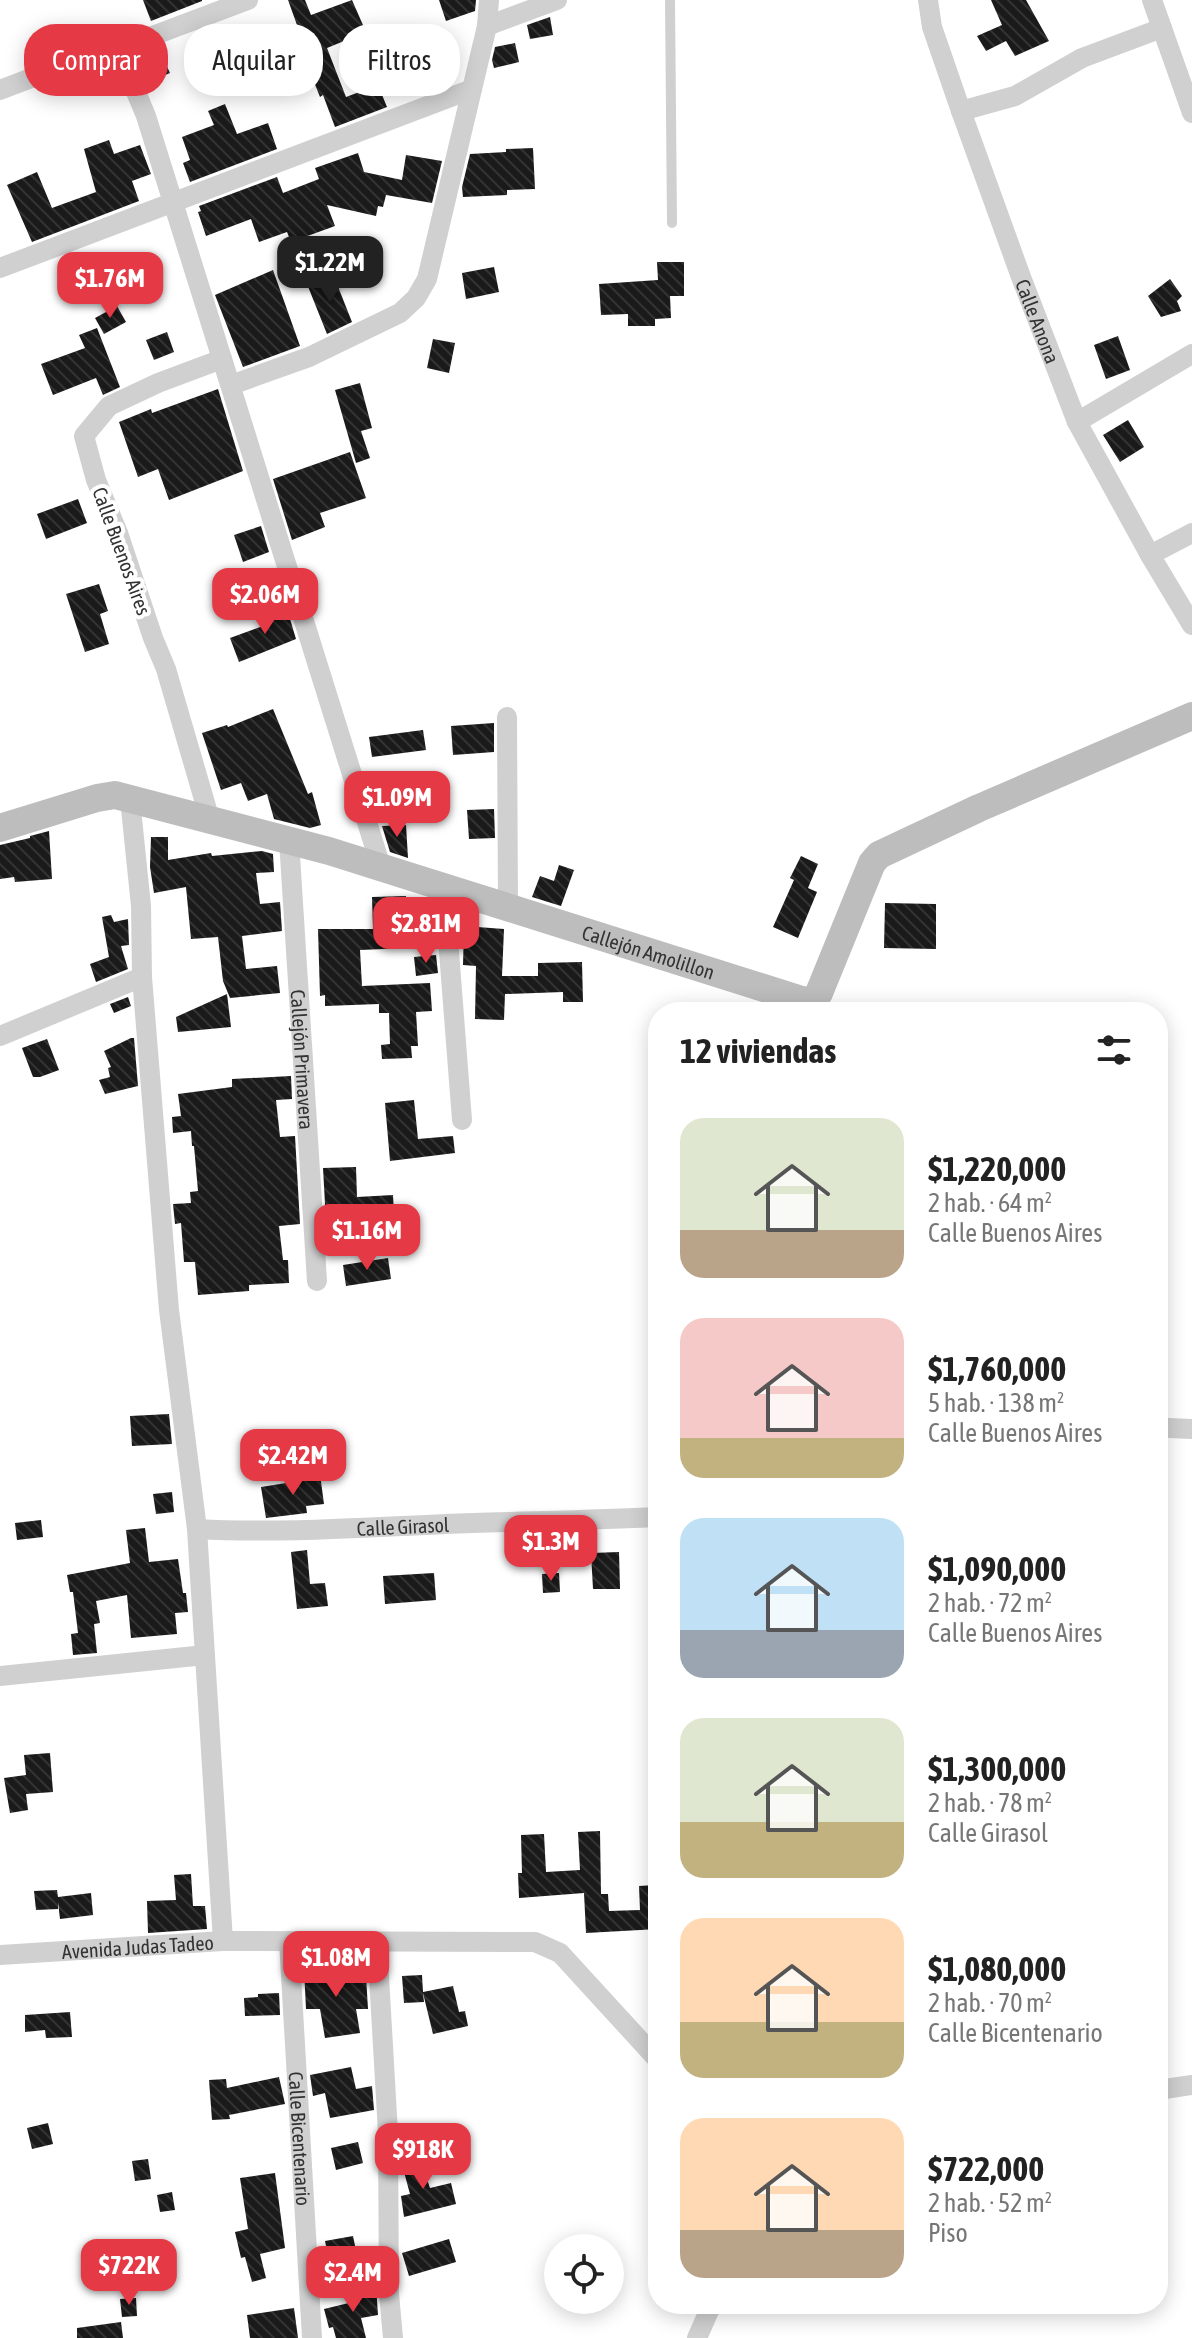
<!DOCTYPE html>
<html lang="es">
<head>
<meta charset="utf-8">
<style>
	:root { --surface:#fff; --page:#f6f6f6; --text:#222; --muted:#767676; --accent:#e63946 }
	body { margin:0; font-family:"Asap Condensed",sans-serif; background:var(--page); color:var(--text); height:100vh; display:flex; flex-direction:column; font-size:30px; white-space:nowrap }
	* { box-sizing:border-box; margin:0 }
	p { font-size:26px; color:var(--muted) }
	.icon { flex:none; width:44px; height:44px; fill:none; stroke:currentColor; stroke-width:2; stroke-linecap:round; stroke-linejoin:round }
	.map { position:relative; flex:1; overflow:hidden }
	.panel { position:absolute; left:648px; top:1002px; width:520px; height:1312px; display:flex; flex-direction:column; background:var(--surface); border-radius:32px; box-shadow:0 4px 20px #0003 }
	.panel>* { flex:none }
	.banner { position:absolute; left:24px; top:24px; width:504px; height:72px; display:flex; gap:16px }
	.fabs { position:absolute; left:544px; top:2234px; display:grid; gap:16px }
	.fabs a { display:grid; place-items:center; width:80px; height:80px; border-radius:50%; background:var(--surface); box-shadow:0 4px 20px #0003; font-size:40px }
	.price { position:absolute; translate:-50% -68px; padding:0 18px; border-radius:16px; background:var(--accent); color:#fff; font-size:26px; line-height:52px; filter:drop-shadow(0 2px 4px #0008) }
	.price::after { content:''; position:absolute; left:50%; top:48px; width:24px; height:18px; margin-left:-12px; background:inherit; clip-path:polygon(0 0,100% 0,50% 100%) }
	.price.current { background:#222; color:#fff }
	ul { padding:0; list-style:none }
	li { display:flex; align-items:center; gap:24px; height:200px; padding:0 32px }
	li span { display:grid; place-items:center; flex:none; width:224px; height:160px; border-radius:24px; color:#555 }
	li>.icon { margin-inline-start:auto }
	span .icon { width:96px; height:96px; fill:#fffc; stroke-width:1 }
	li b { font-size:34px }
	h2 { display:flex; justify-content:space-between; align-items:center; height:96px; padding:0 32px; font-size:34px }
	.pill { padding:0 28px; border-radius:32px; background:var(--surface); box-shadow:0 4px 20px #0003; font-size:28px; line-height:72px }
	.pill.current { background:var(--accent); color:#fff }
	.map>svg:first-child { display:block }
</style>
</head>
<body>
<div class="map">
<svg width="1192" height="2338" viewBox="0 0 1192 2338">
	<defs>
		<pattern id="building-back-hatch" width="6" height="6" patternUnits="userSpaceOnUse" patternTransform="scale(2)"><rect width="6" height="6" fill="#1a1a1a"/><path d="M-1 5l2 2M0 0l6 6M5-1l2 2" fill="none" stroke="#333"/></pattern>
	</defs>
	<rect width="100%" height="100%" fill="#fff"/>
	<path fill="url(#building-back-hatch)" d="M143 0H202V1L151 21Z
		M288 0H305L311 15 352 0 366 32 327 48 346 97 378 85 387 107 335 127 323 95 320 97 312 77 315 75Z
		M439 0H476L475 11 446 21Z
		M991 0H1026L1049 41 1015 56 1006 41 986 51 977 36 1002 25Z
		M550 17 553 35 530 39 527 25Z
		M232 25 248 62 237 68 244 84 229 91 205 37Z
		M428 42 445 85 421 94 404 51Z
		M515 43 519 62 494 68 492 60 495 47Z
		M163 58 170 73 146 83 140 68Z
		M225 104 237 134 268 123 277 149 190 182 183 163 190 160 182 137 214 125 208 111Z
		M109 140 114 154 140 145 151 174 132 181 139 201 32 242 7 185 37 172 52 208 96 192 84 149Z
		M533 148 535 189 507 190V195L463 197 462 187 470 154 506 152V149Z
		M358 153 364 172 402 180 406 155 442 161 432 203 386 195 383 207 378 206 376 216 327 205 335 226 291 242 287 232 259 242 251 219 206 236 198 212 201 211 199 206 277 177 283 193 319 179 315 168Z
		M657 262H684V296H670L671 318 655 319V326H628V314L601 315 599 284 658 280Z
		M494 267 499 292 466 299 462 273Z
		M273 270 300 346 243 367 215 295Z
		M333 274 352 322 327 334 307 284Z
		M1170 279 1182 296 1177 301 1181 311 1161 317 1148 296Z
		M117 306 126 322 104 334 95 318Z
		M97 328 120 387 103 395 96 378 53 395 41 364 85 348 79 335Z
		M167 332 174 352 154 360 146 340Z
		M1118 336 1130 370 1106 379 1094 345Z
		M433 339 455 343 449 373 427 368Z
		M360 383 372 428 361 431 370 458 356 463 335 390Z
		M218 389 243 471 169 500 158 469 138 477 119 422 151 409 152 413Z
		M1128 420 1144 447 1120 462 1103 435Z
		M350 452 366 498 320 513 325 527 292 540 273 479Z
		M78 499 87 523 46 539 37 514Z
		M261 526 269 552 243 562 234 535Z
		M99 584 108 611 100 614 109 644 85 652 66 594Z
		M287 609 296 639 239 662 230 638 263 626 261 619Z
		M273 709 308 794 312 792 321 825 310 828 274 819 267 794 248 801 241 783 221 790 202 733 227 725 228 727Z
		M494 723V752L453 755 451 726Z
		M423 730 426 750 372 757 369 737Z
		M392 790 394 810 377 811 371 791Z
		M494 809 495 838 469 839 467 810Z
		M406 825 408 858 390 852 382 826Z
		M49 831 52 879 15 882 14 877 0 879V845L30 838V836Z
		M151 837H168V860L211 853 212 856 262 851 273 854 274 872 256 873 260 904 280 902 282 931 242 936 246 969 277 966 280 993 230 998 223 981 218 937 191 939 186 887 154 893 150 867Z
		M801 856 818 864 808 888 817 892 798 938 773 927 794 880 790 878Z
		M559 865 574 870 561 906 532 897 540 876 554 881Z
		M406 896 408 948 360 950 362 986 430 983 432 1011 416 1012 418 1046H411L412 1058 382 1059 381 1045 390 1044 389 1013H379V1004L325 1006V995L320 996 318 929H373L372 897Z
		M885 903 936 904V949L884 948Z
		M111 915 114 922 128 919 129 945 121 946 128 969 96 982 90 964 109 957 102 917Z
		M464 926 504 929 502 976H538V963L582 962 583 1002H563V992L505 994 504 1020 475 1019 476 966 463 965Z
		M436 955 438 973 416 976 414 957Z
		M227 994 231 1027 178 1032 176 1017Z
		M128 997 131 1006 114 1013 110 1004Z
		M131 1038H134L138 1086 105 1094 99 1080 110 1077 108 1068 111 1067 104 1051Z
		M47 1039 59 1070 40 1077H33L22 1048Z
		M291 1076 292 1099 276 1100 280 1137 295 1136 300 1224 279 1226 283 1260H288L289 1283 249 1285V1291L198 1295 195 1262H184L181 1223 175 1224 173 1204 191 1203 190 1192 198 1191 194 1146H192L191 1131 173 1133 172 1117 181 1116 178 1094 232 1087V1079Z
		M414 1100 418 1139 453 1136 455 1153 390 1161 385 1103Z
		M356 1167 357 1197 393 1195 394 1214H382L383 1220 326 1222 323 1168Z
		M388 1258 391 1279 346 1286 343 1265Z
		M169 1414 172 1444 132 1446 130 1416Z
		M320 1474 324 1504 306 1506 307 1513 266 1518 261 1487 305 1480V1476Z
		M172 1492 174 1512 156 1514 153 1494Z
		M41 1520 43 1537 17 1540 15 1523Z
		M145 1528 149 1562 178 1559 183 1593H186L188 1612 175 1613 177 1634 131 1638 127 1595 96 1601 100 1623 94 1624 97 1653 73 1655 71 1634 78 1633 73 1592H70L67 1575 130 1563 126 1530Z
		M578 1533 580 1562 560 1563 558 1535Z
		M307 1550 310 1584 325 1583 328 1606 297 1609 291 1552Z
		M619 1552 620 1589H593L591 1553Z
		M434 1573 436 1600 385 1604 383 1576Z
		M559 1573 560 1592 543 1593 542 1574Z
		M50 1753 53 1792 26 1794 28 1810 10 1813 4 1778 26 1775 24 1755Z
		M600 1831 601 1894H608L609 1911 640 1910 639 1886 655 1885 656 1906H658V1929L586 1933 584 1893 519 1898 518 1873H522L521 1835 544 1834 546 1872 580 1870 578 1832Z
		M191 1874 193 1906H205L207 1929 148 1933 147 1901 176 1900 174 1875Z
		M57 1890 58 1897 91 1893 93 1915 60 1919 58 1902V1909L36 1910 34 1891Z
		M304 1969H345V1976H366L368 2009H356L360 2033 325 2038 320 2009H306Z
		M422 1975 423 1992 453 1986 459 2012 465 2011 468 2026 433 2034 423 1993 424 2002 404 2003 402 1976Z
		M279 1993 280 2015 245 2016 244 1998 258 1997V1994Z
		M70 2012 72 2037 46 2038 45 2030 25 2032V2015Z
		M351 2067 356 2089 372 2086 374 2110 330 2118 325 2093 313 2096 310 2075Z
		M279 2077 285 2104 229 2115 230 2119 212 2120 209 2080 226 2079 227 2088Z
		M48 2123 53 2144 32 2149 27 2128Z
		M416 2127 422 2142 404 2149 401 2133Z
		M358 2142 363 2163 336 2170 331 2148Z
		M419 2156 430 2188 451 2183 456 2204 404 2217 401 2196 410 2194 401 2161Z
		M148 2159 151 2179 135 2181 132 2161Z
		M275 2173 285 2248 260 2254 266 2278 252 2282 245 2257 241 2258 235 2232 248 2229 240 2178Z
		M172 2192 175 2210 160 2212 157 2195Z
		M353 2236 357 2255 329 2261 325 2241Z
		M449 2239 456 2262 409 2276 402 2253Z
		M376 2285 378 2315 361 2318 366 2338H336L333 2327 329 2328 324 2309 357 2301 355 2289Z
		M136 2298 137 2316 122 2317 120 2299Z
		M294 2308 298 2338H250L247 2315Z
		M121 2322 123 2338H77V2328Z"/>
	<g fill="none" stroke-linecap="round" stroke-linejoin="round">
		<path stroke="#d0d0d0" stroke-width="10" d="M670 0 672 223"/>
		<g stroke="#d0d0d0" stroke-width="20">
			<path id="s1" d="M928 0 932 27 961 111 1021 277 1077 422 1150 555 1192 625"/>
			<path d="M1152 0 1192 113"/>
			<path d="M487 26 557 0"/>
			<path d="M121 44V56L146 116 381 867"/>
			<path d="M0 90 121 44 139 41 248 0"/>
			<path d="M961 111 1015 96 1082 58 1162 28"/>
			<path d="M0 268 472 89"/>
			<path d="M231 385 309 357 400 313 416 298 427 279 487 26 489 0"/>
			<path d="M1077 422 1192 354"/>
			<path d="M1150 555 1192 533"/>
			<path d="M507 717 508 906"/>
			<path d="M130 799 141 906 142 977 169 1310 197 1529 223 1941"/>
			<path d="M210 820 166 669 153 638 118 533 96 480 84 436 109 406 158 383 222 359"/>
			<path id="s2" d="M289 840 317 1281"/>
			<path d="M444 887 462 1120"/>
			<path d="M0 1036 142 977"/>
			<path d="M1158 1426 1169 1428 1192 1429"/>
			<path id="s3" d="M197 1529C289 1534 381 1526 473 1523 535 1521 596 1520 658 1517"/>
			<path d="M0 1676 205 1655"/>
			<path id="s4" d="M289 1941 312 2338"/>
			<path d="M377 1942 388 2133 389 2294 393 2338"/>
			<path id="s5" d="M0 1955 223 1941 535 1942 560 1953 658 2060"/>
			<path d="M1158 2090 1192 2085"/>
			<path d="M697 2338 712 2304"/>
		</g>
		<path stroke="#bdbdbd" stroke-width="28" id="s6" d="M0 828 97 798 115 795 329 851 805 1001 814 999 819 993 872 863 879 855 979 808 1192 716"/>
	</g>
	<g text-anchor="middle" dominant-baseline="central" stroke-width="8" stroke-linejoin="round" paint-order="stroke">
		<g font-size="20" fill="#333" stroke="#fff">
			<text stroke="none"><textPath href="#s1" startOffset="340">Calle Anona</textPath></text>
			<text transform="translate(122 551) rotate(70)">Calle Buenos Aires</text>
			<text stroke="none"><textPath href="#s6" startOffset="676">Callejón Amolillon</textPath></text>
			<text stroke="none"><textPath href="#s2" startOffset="220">Callejón Primavera</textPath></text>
			<text stroke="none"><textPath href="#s3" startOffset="206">Calle Girasol</textPath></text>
			<text stroke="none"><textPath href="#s5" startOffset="138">Avenida Judas Tadeo</textPath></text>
			<text stroke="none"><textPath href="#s4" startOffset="198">Calle Bicentenario</textPath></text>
		</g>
	</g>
</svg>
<div class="fabs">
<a><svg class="icon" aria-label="locate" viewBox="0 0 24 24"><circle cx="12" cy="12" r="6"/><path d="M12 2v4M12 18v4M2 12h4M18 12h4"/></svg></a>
</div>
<b class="price current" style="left:330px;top:304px">$1.22M</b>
<b class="price" style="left:110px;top:320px">$1.76M</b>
<b class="price" style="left:265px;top:636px">$2.06M</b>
<b class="price" style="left:397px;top:839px">$1.09M</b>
<b class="price" style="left:426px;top:965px">$2.81M</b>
<b class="price" style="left:367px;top:1272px">$1.16M</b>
<b class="price" style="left:293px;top:1497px">$2.42M</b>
<b class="price" style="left:551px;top:1583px">$1.3M</b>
<b class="price" style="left:336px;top:1999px">$1.08M</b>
<b class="price" style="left:423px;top:2191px">$918K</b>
<b class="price" style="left:129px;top:2307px">$722K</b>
<b class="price" style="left:353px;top:2314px">$2.4M</b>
<div class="banner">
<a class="pill current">Comprar</a>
<a class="pill">Alquilar</a>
<a class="pill">Filtros</a>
</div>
<section class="panel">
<h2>12 viviendas<svg class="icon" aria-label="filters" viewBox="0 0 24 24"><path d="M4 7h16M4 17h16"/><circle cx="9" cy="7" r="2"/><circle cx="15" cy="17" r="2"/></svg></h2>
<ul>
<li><span style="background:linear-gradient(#dfe7d0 70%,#b9a48a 0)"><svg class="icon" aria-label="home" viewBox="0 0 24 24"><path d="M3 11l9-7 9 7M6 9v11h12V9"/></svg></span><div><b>$1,220,000</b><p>2 hab. · 64 m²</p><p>Calle Buenos Aires</p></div></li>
<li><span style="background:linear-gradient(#f6c9c9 75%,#c2b280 0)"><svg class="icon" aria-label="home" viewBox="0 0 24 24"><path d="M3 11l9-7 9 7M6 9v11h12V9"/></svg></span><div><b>$1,760,000</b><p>5 hab. · 138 m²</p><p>Calle Buenos Aires</p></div></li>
<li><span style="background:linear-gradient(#bfe0f5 70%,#9aa5b1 0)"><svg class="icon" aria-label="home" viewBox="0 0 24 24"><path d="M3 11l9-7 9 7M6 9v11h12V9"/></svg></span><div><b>$1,090,000</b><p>2 hab. · 72 m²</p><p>Calle Buenos Aires</p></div></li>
<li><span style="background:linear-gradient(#dfe7d0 65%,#c2b280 0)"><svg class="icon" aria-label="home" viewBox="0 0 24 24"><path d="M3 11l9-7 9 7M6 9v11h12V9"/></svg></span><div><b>$1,300,000</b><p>2 hab. · 78 m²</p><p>Calle Girasol</p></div></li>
<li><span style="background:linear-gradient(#ffd9b3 65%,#c2b280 0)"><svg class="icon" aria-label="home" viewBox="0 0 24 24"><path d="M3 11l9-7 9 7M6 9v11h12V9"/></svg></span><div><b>$1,080,000</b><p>2 hab. · 70 m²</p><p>Calle Bicentenario</p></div></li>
<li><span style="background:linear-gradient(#ffd9b3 70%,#b9a48a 0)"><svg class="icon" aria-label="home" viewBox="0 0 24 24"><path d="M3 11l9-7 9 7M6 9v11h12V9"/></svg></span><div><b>$722,000</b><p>2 hab. · 52 m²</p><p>Piso</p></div></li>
</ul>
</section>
</div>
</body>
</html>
